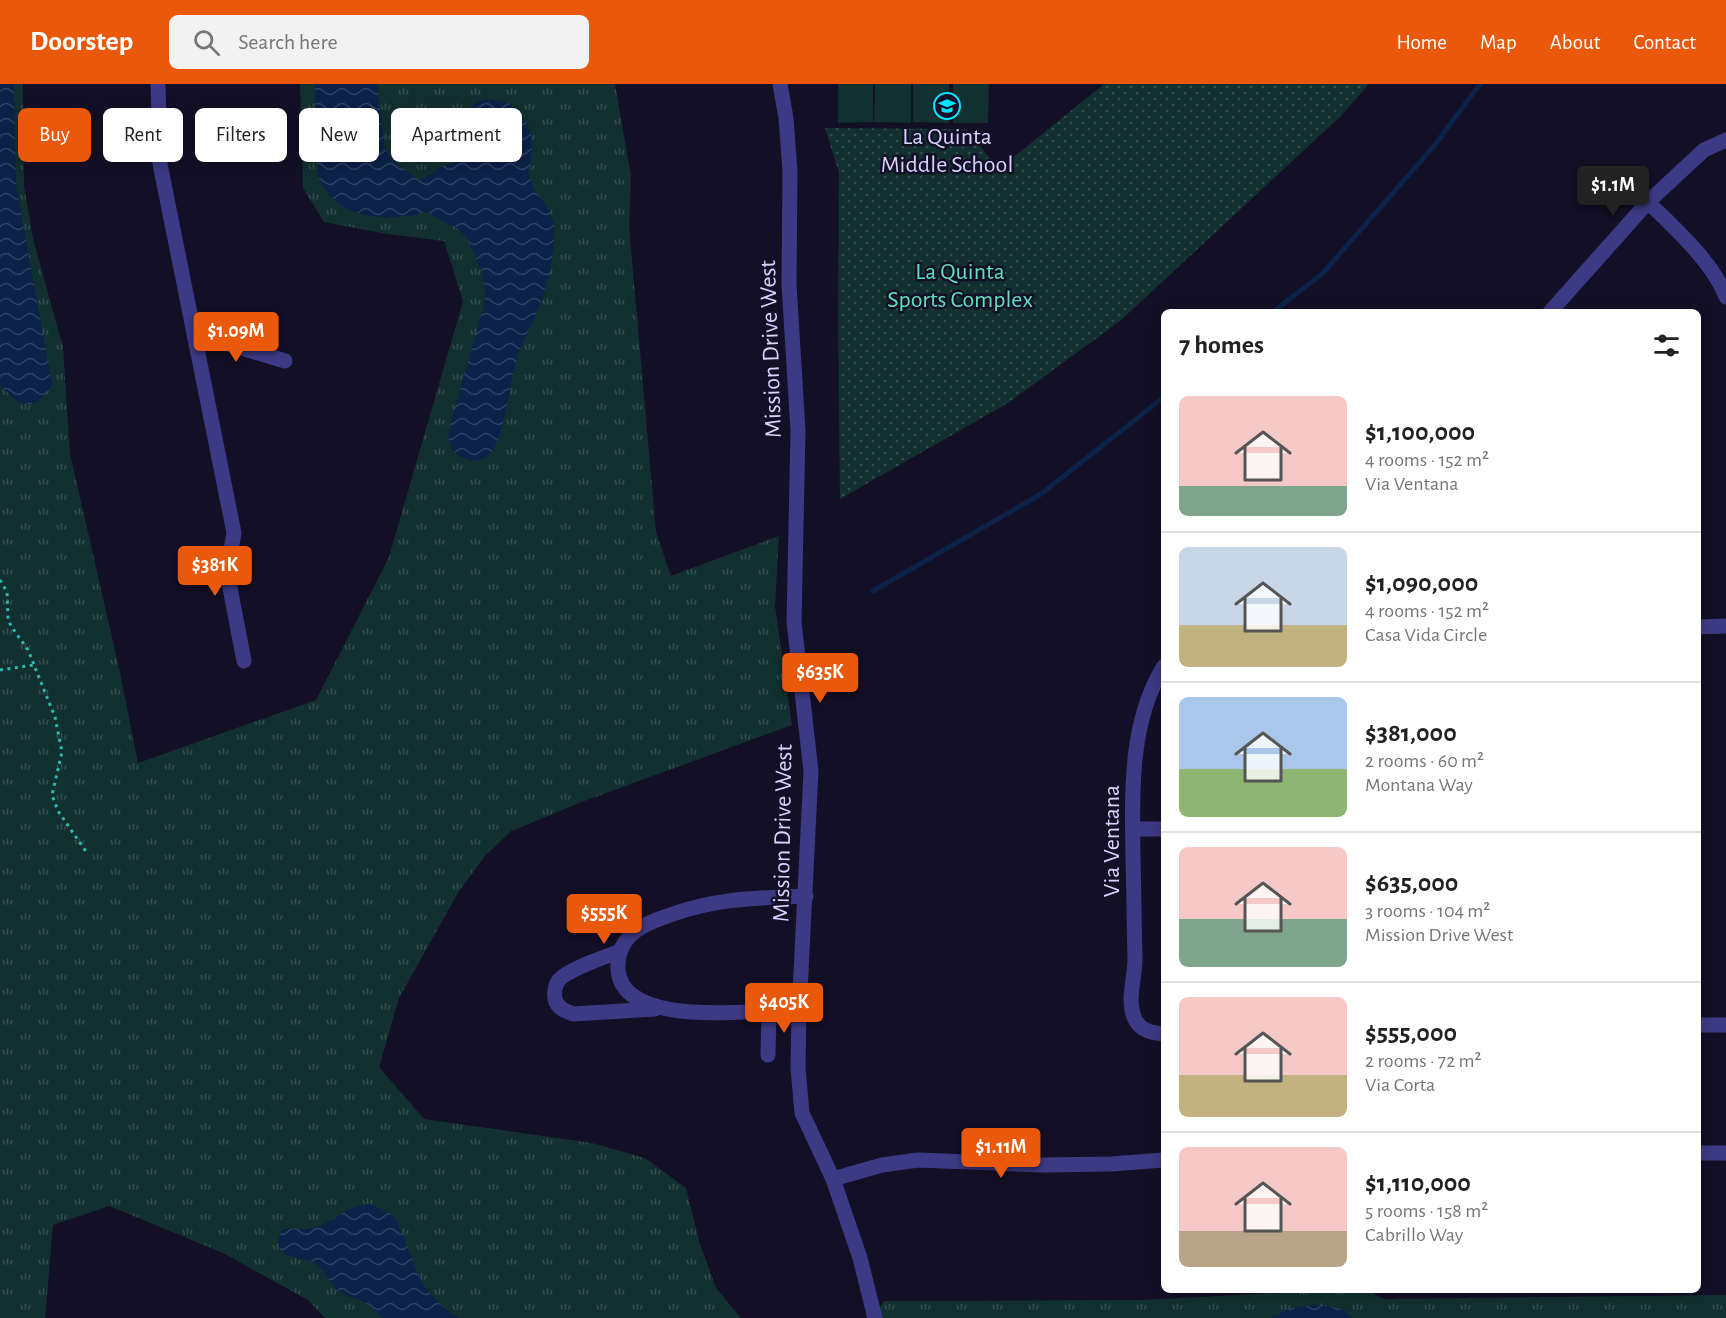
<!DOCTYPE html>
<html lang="en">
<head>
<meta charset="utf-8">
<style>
	:root { --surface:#fff; --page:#f2f2f2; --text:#222; --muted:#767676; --line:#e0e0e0; --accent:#ea580c }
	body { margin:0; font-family:"Alegreya Sans",sans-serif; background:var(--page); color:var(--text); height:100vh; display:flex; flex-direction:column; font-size:22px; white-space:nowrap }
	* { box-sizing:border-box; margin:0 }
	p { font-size:20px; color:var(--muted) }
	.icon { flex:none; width:33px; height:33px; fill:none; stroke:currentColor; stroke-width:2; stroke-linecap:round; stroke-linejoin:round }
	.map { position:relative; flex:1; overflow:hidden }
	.side { position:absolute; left:1161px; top:225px; width:540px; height:984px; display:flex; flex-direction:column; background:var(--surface); border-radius:9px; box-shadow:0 3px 15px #0003 }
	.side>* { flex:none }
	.banner { position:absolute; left:18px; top:24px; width:570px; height:54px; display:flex; gap:12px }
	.price { position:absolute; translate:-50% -51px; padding:0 14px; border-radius:6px; background:var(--accent); color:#fff; font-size:20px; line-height:39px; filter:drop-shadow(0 2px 3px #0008) }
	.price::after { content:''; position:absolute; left:50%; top:36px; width:18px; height:14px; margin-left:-9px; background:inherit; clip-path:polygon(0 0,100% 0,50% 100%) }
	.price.current { background:#222; color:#fff }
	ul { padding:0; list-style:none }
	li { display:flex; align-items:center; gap:18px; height:150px; padding:0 18px }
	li+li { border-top:2px solid var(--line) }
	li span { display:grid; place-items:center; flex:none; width:168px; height:120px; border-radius:9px; color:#555 }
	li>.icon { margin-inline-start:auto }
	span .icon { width:72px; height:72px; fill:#fffc; stroke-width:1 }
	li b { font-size:26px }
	h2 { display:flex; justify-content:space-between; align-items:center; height:72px; padding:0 18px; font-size:26px }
	.pill { padding:0 21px; border-radius:9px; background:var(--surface); box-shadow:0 3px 15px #0003; font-size:21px; line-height:54px }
	.pill.current { background:var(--accent); color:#fff }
	header { display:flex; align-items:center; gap:36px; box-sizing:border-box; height:84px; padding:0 30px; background:var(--accent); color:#fff }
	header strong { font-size:28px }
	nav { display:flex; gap:33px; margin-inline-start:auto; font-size:21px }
	.search { width:420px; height:54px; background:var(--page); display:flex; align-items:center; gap:15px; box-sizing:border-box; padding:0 21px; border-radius:9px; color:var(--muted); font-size:22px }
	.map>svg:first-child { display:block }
</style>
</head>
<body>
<header>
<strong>Doorstep</strong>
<div class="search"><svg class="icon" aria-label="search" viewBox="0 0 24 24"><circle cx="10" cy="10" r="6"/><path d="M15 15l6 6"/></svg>Search here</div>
<nav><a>Home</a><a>Map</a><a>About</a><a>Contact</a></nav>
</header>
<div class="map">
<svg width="1726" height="1234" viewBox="0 0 1726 1234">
	<defs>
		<pattern id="grass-tufts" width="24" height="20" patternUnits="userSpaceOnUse" patternTransform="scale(1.5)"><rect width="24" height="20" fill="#12302f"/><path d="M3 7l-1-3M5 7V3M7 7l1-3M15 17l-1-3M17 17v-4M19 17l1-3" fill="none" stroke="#344d4e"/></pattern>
		<pattern id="park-dots" width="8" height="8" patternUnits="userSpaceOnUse" patternTransform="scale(1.5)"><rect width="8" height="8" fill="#12302f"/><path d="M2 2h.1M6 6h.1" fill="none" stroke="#344d4e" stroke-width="1.8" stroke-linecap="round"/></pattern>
		<pattern id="water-waves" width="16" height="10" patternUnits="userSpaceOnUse" patternTransform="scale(1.5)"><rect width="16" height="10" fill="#0c2248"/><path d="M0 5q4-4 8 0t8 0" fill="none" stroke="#2f4163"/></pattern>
	</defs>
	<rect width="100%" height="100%" fill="#130f26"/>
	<path fill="url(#grass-tufts)" d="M0 0H23L24 102 33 155 63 263 70 370 120 588 138 679 316 616 389 473 463 217 444 157 387 150 324 138 303 104 300 0H615L631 92 629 142 656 448 671 492 779 452 775 522 792 641 587 716 511 747 485 772 459 807 399 914 379 983 424 1035 592 1059 645 1074 686 1104 699 1157 716 1204 741 1234H325L308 1216 221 1168 109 1122 53 1141 45 1234H0Z
		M1337 1206H1367L1384 1215 1726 1211V1234H872L884 1217 1142 1216Z"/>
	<path fill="url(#park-dots)" d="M1104 0H1369L1342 31 1120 237 1008 319 840 415 838 235 839 89 825 44 966 45 999 85Z"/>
	<path fill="#12302f" d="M838 0H873V38L838 39Z
		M875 0H911V39L874 38Z
		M913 0H949V39L913 38Z
		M953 0H989L988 39H953Z"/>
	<path fill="url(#water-waves)" d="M0 0H14L16 100 52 301C33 331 20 322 0 301Z
		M315 0H377L385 65 393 76 420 97C427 93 435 86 443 82 450 79 457 79 462 72 479 52 450 13 496 16 519 18 531 41 532 62 532 71 529 80 529 89 531 109 553 122 554 143 555 170 549 198 539 223 532 241 521 259 516 278 510 301 504 347 493 366 488 374 479 377 470 377 448 367 446 361 451 338L485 217V205L481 185 466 153 457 144 426 128C386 140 331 135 317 89Z
		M370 1120 390 1129 395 1134C417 1177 413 1207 460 1234H382C378 1230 374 1224 369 1221 360 1215 348 1213 339 1207 329 1199 326 1186 314 1179 304 1174 290 1175 283 1168 276 1162 278 1153 282 1146 292 1143 303 1147 314 1144 334 1138 348 1121 370 1120Z
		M1312 1221C1326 1222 1345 1222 1353 1234H1270L1288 1225Z"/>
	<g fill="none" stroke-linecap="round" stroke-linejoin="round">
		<path stroke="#0c2248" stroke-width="5" d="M1273 228 1323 189 1434 62 1480 0
			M873 507 1041 410 1164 313"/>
		<path stroke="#2fb8b0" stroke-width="3" stroke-dasharray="3 4.5" stroke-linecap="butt" d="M0 496 7 508 8 535 11 542 28 566 55 633 62 668 52 711 58 727 87 769
			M0 586 34 581"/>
		<path stroke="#3d3a85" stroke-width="15" d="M158 0 160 80 234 449 227 488 244 577
			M780 0 786 34 790 87 789 200 798 347 794 538 811 687 799 928 798 984 802 1029 833 1095 860 1174 875 1234
			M1648 118C1674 144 1713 178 1726 213
			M1550 228 1648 118 1704 66 1726 56
			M195 250 285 277
			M1698 543 1726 542
			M1164 582C1129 638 1132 710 1133 774 1134 807 1134 841 1135 874 1135 894 1127 915 1134 933 1139 946 1151 949 1164 950
			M1133 745H1164
			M620 867C604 874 570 884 559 896 555 901 554 909 555 915 557 924 565 927 573 930L655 925
			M1698 941H1726
			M768 971 769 927C732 928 623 940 618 886 617 870 623 856 637 846 646 839 659 835 670 831 716 814 758 814 806 812
			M1698 1069H1726
			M833 1095 882 1081 918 1076 1043 1081 1111 1080 1164 1076"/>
	</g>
	<defs>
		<symbol id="school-ring" viewBox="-11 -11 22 22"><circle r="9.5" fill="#130f26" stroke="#00e5ff" stroke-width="1.5"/><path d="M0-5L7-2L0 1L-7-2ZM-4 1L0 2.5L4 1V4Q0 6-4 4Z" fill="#00e5ff"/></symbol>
	</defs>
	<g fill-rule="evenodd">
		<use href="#school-ring" x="932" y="7" width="30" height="30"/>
	</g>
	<g text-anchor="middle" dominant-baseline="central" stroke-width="5" stroke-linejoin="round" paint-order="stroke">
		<g font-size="24" fill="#d9d4ff" stroke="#130f26">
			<text x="947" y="53">La Quinta<tspan x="947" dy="28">Middle School</tspan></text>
		</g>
		<g font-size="24" fill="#5fe0c0" stroke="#130f26">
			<text x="960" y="188">La Quinta<tspan x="960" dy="28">Sports Complex</tspan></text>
		</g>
		<g font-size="24" fill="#d9d4ff" stroke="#130f26">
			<text transform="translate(771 265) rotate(-92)">Mission Drive West</text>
			<text transform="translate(783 749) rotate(-89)">Mission Drive West</text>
			<text transform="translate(1112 757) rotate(-90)">Via Ventana</text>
		</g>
	</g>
</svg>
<b class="price current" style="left:1613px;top:133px">$1.1M</b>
<b class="price" style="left:236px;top:279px">$1.09M</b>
<b class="price" style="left:215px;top:513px">$381K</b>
<b class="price" style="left:820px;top:620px">$635K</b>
<b class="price" style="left:604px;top:861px">$555K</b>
<b class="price" style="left:784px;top:950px">$405K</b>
<b class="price" style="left:1001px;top:1095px">$1.11M</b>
<div class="banner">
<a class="pill current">Buy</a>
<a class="pill">Rent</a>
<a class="pill">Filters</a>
<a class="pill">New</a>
<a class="pill">Apartment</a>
</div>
<section class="side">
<h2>7 homes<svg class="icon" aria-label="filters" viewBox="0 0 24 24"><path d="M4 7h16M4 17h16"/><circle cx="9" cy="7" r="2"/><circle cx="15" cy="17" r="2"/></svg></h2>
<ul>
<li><span style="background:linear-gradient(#f6c9c9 75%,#7fa58c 0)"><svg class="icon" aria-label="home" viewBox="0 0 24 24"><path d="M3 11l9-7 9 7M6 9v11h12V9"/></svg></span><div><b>$1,100,000</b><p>4 rooms · 152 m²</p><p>Via Ventana</p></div></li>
<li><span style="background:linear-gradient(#c9d6e8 65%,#c2b280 0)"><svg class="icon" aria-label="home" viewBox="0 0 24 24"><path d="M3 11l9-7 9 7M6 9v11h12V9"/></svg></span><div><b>$1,090,000</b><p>4 rooms · 152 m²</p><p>Casa Vida Circle</p></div></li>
<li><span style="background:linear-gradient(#a9c7e8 60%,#8fb573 0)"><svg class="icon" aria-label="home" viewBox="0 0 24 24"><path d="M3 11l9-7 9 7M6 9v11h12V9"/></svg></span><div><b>$381,000</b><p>2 rooms · 60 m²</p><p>Montana Way</p></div></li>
<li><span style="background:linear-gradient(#f6c9c9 60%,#7fa58c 0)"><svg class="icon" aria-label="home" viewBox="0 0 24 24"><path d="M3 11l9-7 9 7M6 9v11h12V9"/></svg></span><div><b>$635,000</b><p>3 rooms · 104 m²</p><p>Mission Drive West</p></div></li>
<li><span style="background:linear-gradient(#f6c9c9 65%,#c2b280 0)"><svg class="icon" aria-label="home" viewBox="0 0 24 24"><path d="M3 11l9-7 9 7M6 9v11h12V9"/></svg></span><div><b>$555,000</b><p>2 rooms · 72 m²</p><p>Via Corta</p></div></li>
<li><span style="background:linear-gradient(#f6c9c9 70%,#b9a48a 0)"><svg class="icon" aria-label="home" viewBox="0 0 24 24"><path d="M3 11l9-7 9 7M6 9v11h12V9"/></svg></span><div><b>$1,110,000</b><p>5 rooms · 158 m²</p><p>Cabrillo Way</p></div></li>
</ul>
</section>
</div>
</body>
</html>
